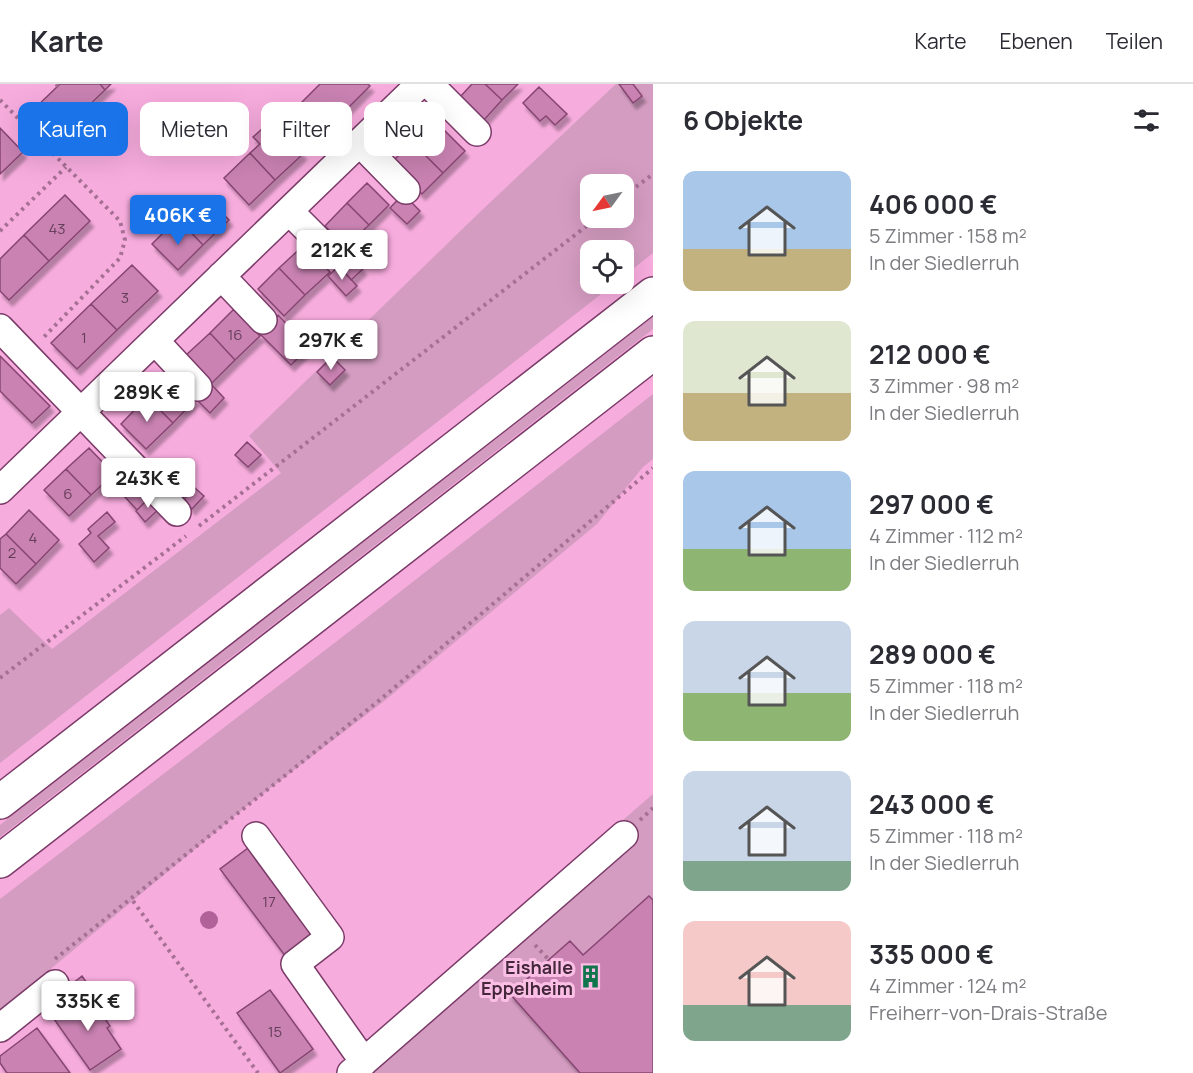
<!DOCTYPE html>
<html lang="de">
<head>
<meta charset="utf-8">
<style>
	:root { --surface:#fff; --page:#f2f2f3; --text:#2b2b33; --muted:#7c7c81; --line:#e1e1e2; --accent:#1a73e8 }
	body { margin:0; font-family:Manrope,sans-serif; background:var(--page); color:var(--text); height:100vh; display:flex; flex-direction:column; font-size:22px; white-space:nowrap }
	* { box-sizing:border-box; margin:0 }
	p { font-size:20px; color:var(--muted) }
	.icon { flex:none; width:33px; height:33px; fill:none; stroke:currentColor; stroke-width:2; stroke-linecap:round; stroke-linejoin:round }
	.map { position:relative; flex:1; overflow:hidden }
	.side { display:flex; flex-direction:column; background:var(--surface); width:540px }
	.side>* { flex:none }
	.guide { position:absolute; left:18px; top:18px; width:544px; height:54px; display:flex; gap:12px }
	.needle { width:39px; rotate:237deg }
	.fabs { position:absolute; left:580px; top:90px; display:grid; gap:12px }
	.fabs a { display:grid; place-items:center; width:54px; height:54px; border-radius:12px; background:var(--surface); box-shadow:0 6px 24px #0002; font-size:30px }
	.price { position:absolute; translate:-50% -51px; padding:0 14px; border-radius:6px; background:#fff; color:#222; font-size:20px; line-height:39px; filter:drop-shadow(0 2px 3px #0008) }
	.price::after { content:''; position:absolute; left:50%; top:36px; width:18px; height:14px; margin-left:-9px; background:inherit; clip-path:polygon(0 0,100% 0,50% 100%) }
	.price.current { background:var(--accent); color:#fff }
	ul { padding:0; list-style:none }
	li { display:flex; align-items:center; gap:18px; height:150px; padding:0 30px }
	li span { display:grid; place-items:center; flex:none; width:168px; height:120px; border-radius:12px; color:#555 }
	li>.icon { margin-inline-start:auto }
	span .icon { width:72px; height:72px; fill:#fffc; stroke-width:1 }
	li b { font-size:26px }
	h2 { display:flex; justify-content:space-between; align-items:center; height:72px; padding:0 30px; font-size:26px }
	.chip { padding:0 21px; border-radius:12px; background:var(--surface); box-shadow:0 6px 24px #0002; font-size:21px; line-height:54px }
	.chip.current { background:var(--accent); color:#fff }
	header { display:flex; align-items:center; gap:36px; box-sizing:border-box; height:84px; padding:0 30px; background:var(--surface); border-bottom:2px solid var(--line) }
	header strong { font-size:28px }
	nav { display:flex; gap:33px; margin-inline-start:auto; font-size:21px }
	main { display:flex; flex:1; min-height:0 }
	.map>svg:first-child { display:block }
</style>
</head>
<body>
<header>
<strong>Karte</strong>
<nav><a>Karte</a><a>Ebenen</a><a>Teilen</a></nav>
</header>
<main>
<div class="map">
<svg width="653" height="989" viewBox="0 0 653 989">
	<defs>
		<filter id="shadow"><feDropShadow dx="3.5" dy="6" stdDeviation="1.5" flood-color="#0004"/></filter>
	</defs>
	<rect width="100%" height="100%" fill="#f7acde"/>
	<path fill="#d49cc1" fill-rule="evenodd" d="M616 0H653V169L624 192V166H591V200H614L0 679V531L9 524 52 565 281 389 249 352 481 127ZM591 100H624V134H591Z
		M653 233V245L0 753V741Z
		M653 310V375L643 383 597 440 383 618 247 722 0 927V815L341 554Z
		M653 710V989H358L513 831Z"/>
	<path fill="#c982b2" stroke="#864572" stroke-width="1.5" filter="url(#shadow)" d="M60 0H100L105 6 55 54 31 28Z
		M100 0H111L105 6Z
		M320 0H368L370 2 317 55 291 29Z
		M472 0H485L502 16 484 36 460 13Z
		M485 0H518L502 16Z
		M619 0H633L642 12 633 19Z
		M539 3 567 30 555 41 546 32 540 37 523 19Z
		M272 36 303 70 275 96 250 69 260 60 253 53Z
		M434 36 465 67 443 89 412 58Z
		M0 44 23 68 0 90Z
		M412 58 443 89 422 110 391 79Z
		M250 69 275 96 249 121 224 94Z
		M367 99 389 121 369 141 347 119Z
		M403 110 420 127 407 140 390 124Z
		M65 111 90 137 49 177 24 151Z
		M206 112 229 136 203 161 180 137Z
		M347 119 369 141 346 163 325 142Z
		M182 139 203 161 178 186 152 160 168 144 172 148Z
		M24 151 49 177 9 216 0 207V175Z
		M304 161 330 188 305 211 279 184Z
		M346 166 363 185 351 196 335 177Z
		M132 181 158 207 117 246 91 220Z
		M339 182 357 202 346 212 328 192Z
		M279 184 305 211 284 232 258 205Z
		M91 220 117 246 77 285 51 259Z
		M234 225 260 252 235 276 210 249Z
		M278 231 309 263 291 281 260 250Z
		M210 249 235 276 211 300 185 272Z
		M0 272 50 322 32 339 0 307Z
		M332 273 345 286 330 301 317 288Z
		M171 289 196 315 173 339 147 313Z
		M211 300 224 314 210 329 196 315Z
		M147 313 173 339 146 365 121 340Z
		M247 358 261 371 248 383 235 371Z
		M89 364 114 390 91 411 66 385Z
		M66 385 91 411 69 432 44 406Z
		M138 401 150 413 137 426 125 413Z
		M195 404 204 412 192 425 183 416Z
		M150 413 160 424 145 438 136 427Z
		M29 426 59 456 36 480 6 450Z
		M107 428 115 438 98 452 109 464 94 478 79 460 91 449 88 445Z
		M6 450 36 480 16 500 0 484V455Z
		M252 761 318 849 286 873 220 785Z
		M649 812 653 816V989H580L510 910 570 857 583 871Z
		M82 892 93 908 72 922 62 908Z
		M270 906 313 965 280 989 237 929Z
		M88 910 110 942 107 944 121 965 90 986 54 935Z
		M37 944 70 989H7L0 979V972Z"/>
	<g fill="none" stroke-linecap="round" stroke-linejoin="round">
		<defs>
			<path id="minor" d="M429 0 477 48
				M360 59 406 106
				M289 127 331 169
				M221 192 263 236
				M0 244 177 428
				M155 257 198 303
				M0 406 420 0
				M256 752 330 853 295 880 364 978
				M0 944 55 900
				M351 989 624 751"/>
			<path id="highway" d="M0 718 653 210
				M0 777 653 269"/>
		</defs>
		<use href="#minor" stroke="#7b3b68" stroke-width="30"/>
		<use href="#highway" stroke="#7b3b68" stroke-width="36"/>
		<path stroke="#a67094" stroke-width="4" stroke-dasharray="3 4.5" stroke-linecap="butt" d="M56 0 58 2
			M0 16 120 137 125 156 120 174 43 254
			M624 112 653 90
			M0 147 66 83
			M199 442 597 134
			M0 594 186 452
			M640 736 653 724
			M133 817 258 989
			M535 861 549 876
			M55 875 381 615 653 384"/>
		<use href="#minor" stroke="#fff" stroke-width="27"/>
		<use href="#highway" stroke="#fff" stroke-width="33"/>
	</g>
	<circle fill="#b06299" cx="209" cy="836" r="9"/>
	<defs>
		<symbol id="building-bare" viewBox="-9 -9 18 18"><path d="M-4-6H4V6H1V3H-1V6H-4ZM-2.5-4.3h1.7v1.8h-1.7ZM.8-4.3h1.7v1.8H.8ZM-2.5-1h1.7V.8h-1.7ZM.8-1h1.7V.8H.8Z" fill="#10754d" stroke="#fbbfe6" stroke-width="2.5" paint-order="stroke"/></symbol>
	</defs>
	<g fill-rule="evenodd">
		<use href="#building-bare" x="574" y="876" width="33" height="33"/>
	</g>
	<g text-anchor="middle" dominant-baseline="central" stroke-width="6" stroke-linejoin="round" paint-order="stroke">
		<g font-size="15" fill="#653e59">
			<text x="57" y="144">43</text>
			<text x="125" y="213">3</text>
			<text x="235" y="250">16</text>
			<text x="84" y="253">1</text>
			<text x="68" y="409">6</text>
			<text x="33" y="453">4</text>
			<text x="12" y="468">2</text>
			<text x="269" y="817">17</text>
			<text x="275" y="947">15</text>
		</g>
		<g font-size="18" font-weight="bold" fill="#44273b" stroke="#fbbfe6" text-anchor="end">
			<text x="573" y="883">Eishalle<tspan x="573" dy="21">Eppelheim</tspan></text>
		</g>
	</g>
</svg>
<div class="fabs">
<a><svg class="needle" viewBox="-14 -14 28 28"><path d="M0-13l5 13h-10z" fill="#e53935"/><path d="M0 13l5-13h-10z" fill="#7c7c81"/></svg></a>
<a><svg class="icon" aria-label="locate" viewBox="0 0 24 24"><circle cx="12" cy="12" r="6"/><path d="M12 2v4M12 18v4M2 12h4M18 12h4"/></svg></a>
</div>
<b class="price current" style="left:178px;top:162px">406K €</b>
<b class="price" style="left:342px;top:197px">212K €</b>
<b class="price" style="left:331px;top:287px">297K €</b>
<b class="price" style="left:147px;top:339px">289K €</b>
<b class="price" style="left:148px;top:425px">243K €</b>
<b class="price" style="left:88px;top:948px">335K €</b>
<div class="guide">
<a class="chip current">Kaufen</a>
<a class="chip">Mieten</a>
<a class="chip">Filter</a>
<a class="chip">Neu</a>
</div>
</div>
<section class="side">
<h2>6 Objekte<svg class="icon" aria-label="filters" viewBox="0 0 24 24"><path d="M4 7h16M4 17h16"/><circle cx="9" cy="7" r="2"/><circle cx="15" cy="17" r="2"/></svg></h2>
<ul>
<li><span style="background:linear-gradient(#a9c7e8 65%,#c2b280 0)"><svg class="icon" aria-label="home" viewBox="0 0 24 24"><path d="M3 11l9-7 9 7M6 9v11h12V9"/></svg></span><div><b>406 000 €</b><p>5 Zimmer · 158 m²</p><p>In der Siedlerruh</p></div></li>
<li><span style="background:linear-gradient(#dfe7d0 60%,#c2b280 0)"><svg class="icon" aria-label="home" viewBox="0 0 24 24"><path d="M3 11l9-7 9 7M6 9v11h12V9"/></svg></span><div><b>212 000 €</b><p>3 Zimmer · 98 m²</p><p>In der Siedlerruh</p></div></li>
<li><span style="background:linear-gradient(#a9c7e8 65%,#8fb573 0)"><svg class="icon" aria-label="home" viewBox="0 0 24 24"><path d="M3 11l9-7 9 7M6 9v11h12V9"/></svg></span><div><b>297 000 €</b><p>4 Zimmer · 112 m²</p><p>In der Siedlerruh</p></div></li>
<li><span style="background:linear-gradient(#c9d6e8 60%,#8fb573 0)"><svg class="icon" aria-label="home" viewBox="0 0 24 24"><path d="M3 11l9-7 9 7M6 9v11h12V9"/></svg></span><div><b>289 000 €</b><p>5 Zimmer · 118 m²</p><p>In der Siedlerruh</p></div></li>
<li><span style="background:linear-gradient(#c9d6e8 75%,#7fa58c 0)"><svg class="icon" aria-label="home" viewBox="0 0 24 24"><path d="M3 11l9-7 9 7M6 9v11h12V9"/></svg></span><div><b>243 000 €</b><p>5 Zimmer · 118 m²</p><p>In der Siedlerruh</p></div></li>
<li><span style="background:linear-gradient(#f6c9c9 70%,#7fa58c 0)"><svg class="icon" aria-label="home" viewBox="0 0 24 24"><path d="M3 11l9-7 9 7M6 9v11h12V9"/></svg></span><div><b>335 000 €</b><p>4 Zimmer · 124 m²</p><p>Freiherr-von-Drais-Straße</p></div></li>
</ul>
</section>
</main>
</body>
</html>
